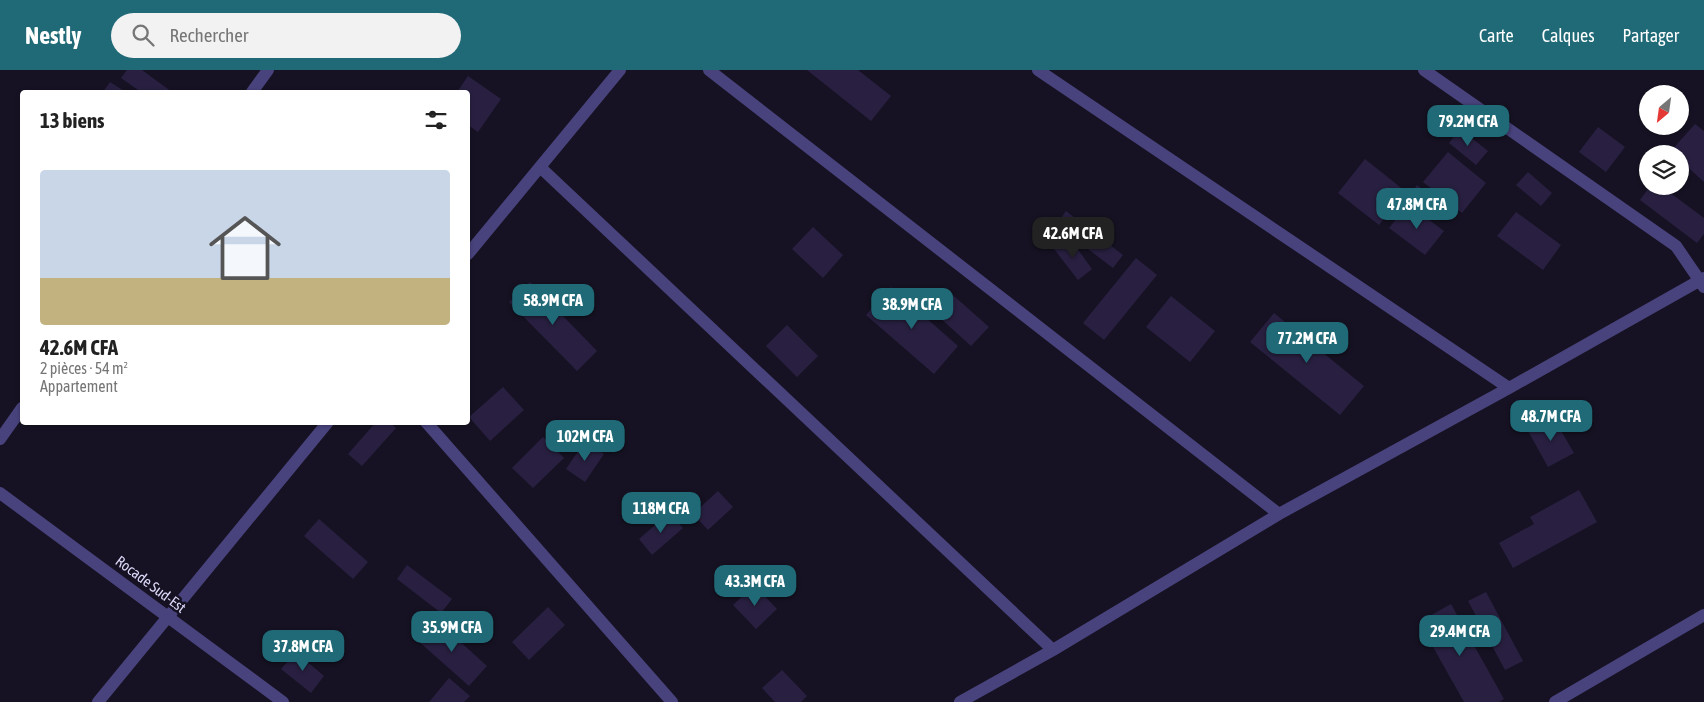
<!DOCTYPE html>
<html lang="fr">
<head>
<meta charset="utf-8">
<style>
	:root { --surface:#fff; --page:#f2f2f2; --text:#222; --muted:#767676; --accent:#206a77 }
	body { margin:0; font-family:"Asap Condensed",sans-serif; background:var(--page); color:var(--text); height:100vh; display:flex; flex-direction:column; font-size:19px; white-space:nowrap }
	* { box-sizing:border-box; margin:0 }
	p { font-size:16px; color:var(--muted) }
	.icon { flex:none; width:28px; height:28px; fill:none; stroke:currentColor; stroke-width:2; stroke-linecap:round; stroke-linejoin:round }
	.map { position:relative; flex:1; overflow:hidden }
	.panel { position:absolute; left:20px; top:20px; width:450px; height:335px; display:flex; flex-direction:column; background:var(--surface); border-radius:5px; box-shadow:0 1px 4px #0004 }
	.panel>* { flex:none }
	.needle { width:32px; rotate:209deg }
	.tools { position:absolute; left:1639px; top:15px; display:grid; gap:10px }
	.tools a { display:grid; place-items:center; width:50px; height:50px; border-radius:50%; background:var(--surface); box-shadow:0 1px 4px #0004; font-size:25px }
	.price { position:absolute; translate:-50% -42px; padding:0 11px; border-radius:10px; background:var(--accent); color:#fff; font-size:16px; line-height:32px; filter:drop-shadow(0 1px 2px #0008) }
	.price::after { content:''; position:absolute; left:50%; top:30px; width:15px; height:11px; margin-left:-8px; background:inherit; clip-path:polygon(0 0,100% 0,50% 100%) }
	.price.selected { background:#222; color:#fff }
	ul { padding:0; list-style:none }
	li { display:grid; align-content:center; gap:10px; height:265px; padding:0 20px }
	li span { display:grid; place-items:center; height:155px; border-radius:5px; color:#555 }
	li>.icon { margin-inline-start:auto }
	span .icon { width:90px; height:90px; fill:#fffc; stroke-width:1 }
	li b { font-size:21px }
	h2 { display:flex; justify-content:space-between; align-items:center; height:60px; padding:0 20px; font-size:21px }
	header { display:flex; align-items:center; gap:30px; box-sizing:border-box; height:70px; padding:0 25px; background:var(--accent); color:#fff }
	header strong { font-size:24px }
	nav { display:flex; gap:28px; margin-inline-start:auto; font-size:18px }
	.search { width:350px; height:45px; background:var(--page); display:flex; align-items:center; gap:12px; box-sizing:border-box; padding:0 18px; border-radius:28px; color:var(--muted); font-size:19px }
	.map>svg:first-child { display:block }
</style>
</head>
<body>
<header>
<strong>Nestly</strong>
<div class="search"><svg class="icon" aria-label="search" viewBox="0 0 24 24"><circle cx="10" cy="10" r="6"/><path d="M15 15l6 6"/></svg>Rechercher</div>
<nav><a>Carte</a><a>Calques</a><a>Partager</a></nav>
</header>
<div class="map">
<svg width="1704" height="632" viewBox="0 0 1704 632">
	<rect width="100%" height="100%" fill="#161223"/>
	<path fill="#292041" d="M127 0H142L172 22H141L121 8Z
		M807 0H858L891 26 871 51Z
		M468 6 501 29 478 62 468 55V22H457Z
		M110 12 126 22H103Z
		M1695 54 1704 61V112L1680 90V84H1673L1670 82Z
		M1598 57 1625 77 1606 102 1579 82Z
		M1460 59 1488 81 1476 95 1449 73Z
		M1448 82 1486 113 1462 143 1423 112Z
		M1365 89 1405 121 1379 155 1338 123Z
		M1528 102 1552 123 1541 136 1516 115Z
		M1417 115 1445 137 1435 149 1408 127Z
		M1650 116H1661L1704 148V164L1697 173 1640 130Z
		M1408 134 1444 161 1425 185 1389 158Z
		M1066 141 1123 185 1113 198 1056 155Z
		M1516 142 1561 175 1543 200 1497 166Z
		M813 157 843 185 823 208 792 179Z
		M1069 167 1092 199 1078 210 1054 179Z
		M1136 188 1157 205 1104 270 1083 253Z
		M530 212 597 281 577 301 509 232Z
		M891 217 958 276 934 304 866 245Z
		M945 218 989 257 971 276 928 237Z
		M1171 226 1215 261 1190 292 1146 257Z
		M1274 243 1364 316 1340 345 1250 272Z
		M787 255 818 286 797 307 766 276Z
		M503 317 524 340 490 371 469 347Z
		M1553 347 1574 383 1548 397 1528 361Z
		M376 352H390L396 358 362 396 348 384Z
		M543 367 564 388 533 418 512 398Z
		M585 371 604 384 585 412 566 399Z
		M1579 420 1597 452 1513 498 1499 473 1534 454 1530 447Z
		M718 421 733 437 708 460 693 444Z
		M669 443 683 458 652 485 639 469Z
		M319 449 368 492 353 509 304 466Z
		M407 495 452 529 441 543 397 509Z
		M754 515 777 539 756 559 733 535Z
		M1486 522 1523 591 1505 600 1468 531Z
		M1451 534 1504 629 1499 632H1464L1419 552Z
		M548 537 565 555 529 590 512 572Z
		M435 549 487 596 469 616 417 570Z
		M296 582 324 606 311 623 281 599Z
		M782 600 807 626 801 632H775L762 618Z
		M449 608 470 626 464 632H429Z"/>
	<g fill="none" stroke-linecap="round" stroke-linejoin="round">
		<path stroke="#48437c" stroke-width="12" d="M709 0 1279 444
			M1038 0 1509 318
			M1424 0 1676 176 1704 217
			M252 22 268 0
			M540 97 1053 580
			M468 184 620 0
			M426 352 672 632
			M0 369 22 338
			M0 423 283 632
			M98 632 328 352
			M960 632 1053 580 1279 444 1509 318 1704 208
			M1555 632 1704 545"/>
	</g>
	<g text-anchor="middle" dominant-baseline="central" stroke-width="5" stroke-linejoin="round" paint-order="stroke">
		<g font-size="15" fill="#ded9fa" stroke="#161223">
			<text transform="translate(151 514) rotate(37)">Rocade Sud-Est</text>
		</g>
	</g>
</svg>
<div class="tools">
<a><svg class="needle" viewBox="-14 -14 28 28"><path d="M0-13l5 13h-10z" fill="#e53935"/><path d="M0 13l5-13h-10z" fill="#767676"/></svg></a>
<a><svg class="icon" aria-label="layers" viewBox="0 0 24 24"><path d="M12 4l9 5-9 5-9-5zM3 14l9 5 9-5"/></svg></a>
</div>
<b class="price" style="left:1468px;top:77px">79.2M CFA</b>
<b class="price" style="left:1417px;top:160px">47.8M CFA</b>
<b class="price selected" style="left:1073px;top:189px">42.6M CFA</b>
<b class="price" style="left:553px;top:256px">58.9M CFA</b>
<b class="price" style="left:912px;top:260px">38.9M CFA</b>
<b class="price" style="left:1307px;top:294px">77.2M CFA</b>
<b class="price" style="left:1551px;top:372px">48.7M CFA</b>
<b class="price" style="left:585px;top:392px">102M CFA</b>
<b class="price" style="left:661px;top:464px">118M CFA</b>
<b class="price" style="left:755px;top:537px">43.3M CFA</b>
<b class="price" style="left:452px;top:583px">35.9M CFA</b>
<b class="price" style="left:1460px;top:587px">29.4M CFA</b>
<b class="price" style="left:303px;top:602px">37.8M CFA</b>
<section class="panel">
<h2>13 biens<svg class="icon" aria-label="filters" viewBox="0 0 24 24"><path d="M4 7h16M4 17h16"/><circle cx="9" cy="7" r="2"/><circle cx="15" cy="17" r="2"/></svg></h2>
<ul>
<li><span style="background:linear-gradient(#c9d6e8 70%,#c2b280 0)"><svg class="icon" aria-label="home" viewBox="0 0 24 24"><path d="M3 11l9-7 9 7M6 9v11h12V9"/></svg></span><div><b>42.6M CFA</b><p>2 pièces · 54 m²</p><p>Appartement</p></div></li>
</ul>
</section>
</div>
</body>
</html>
